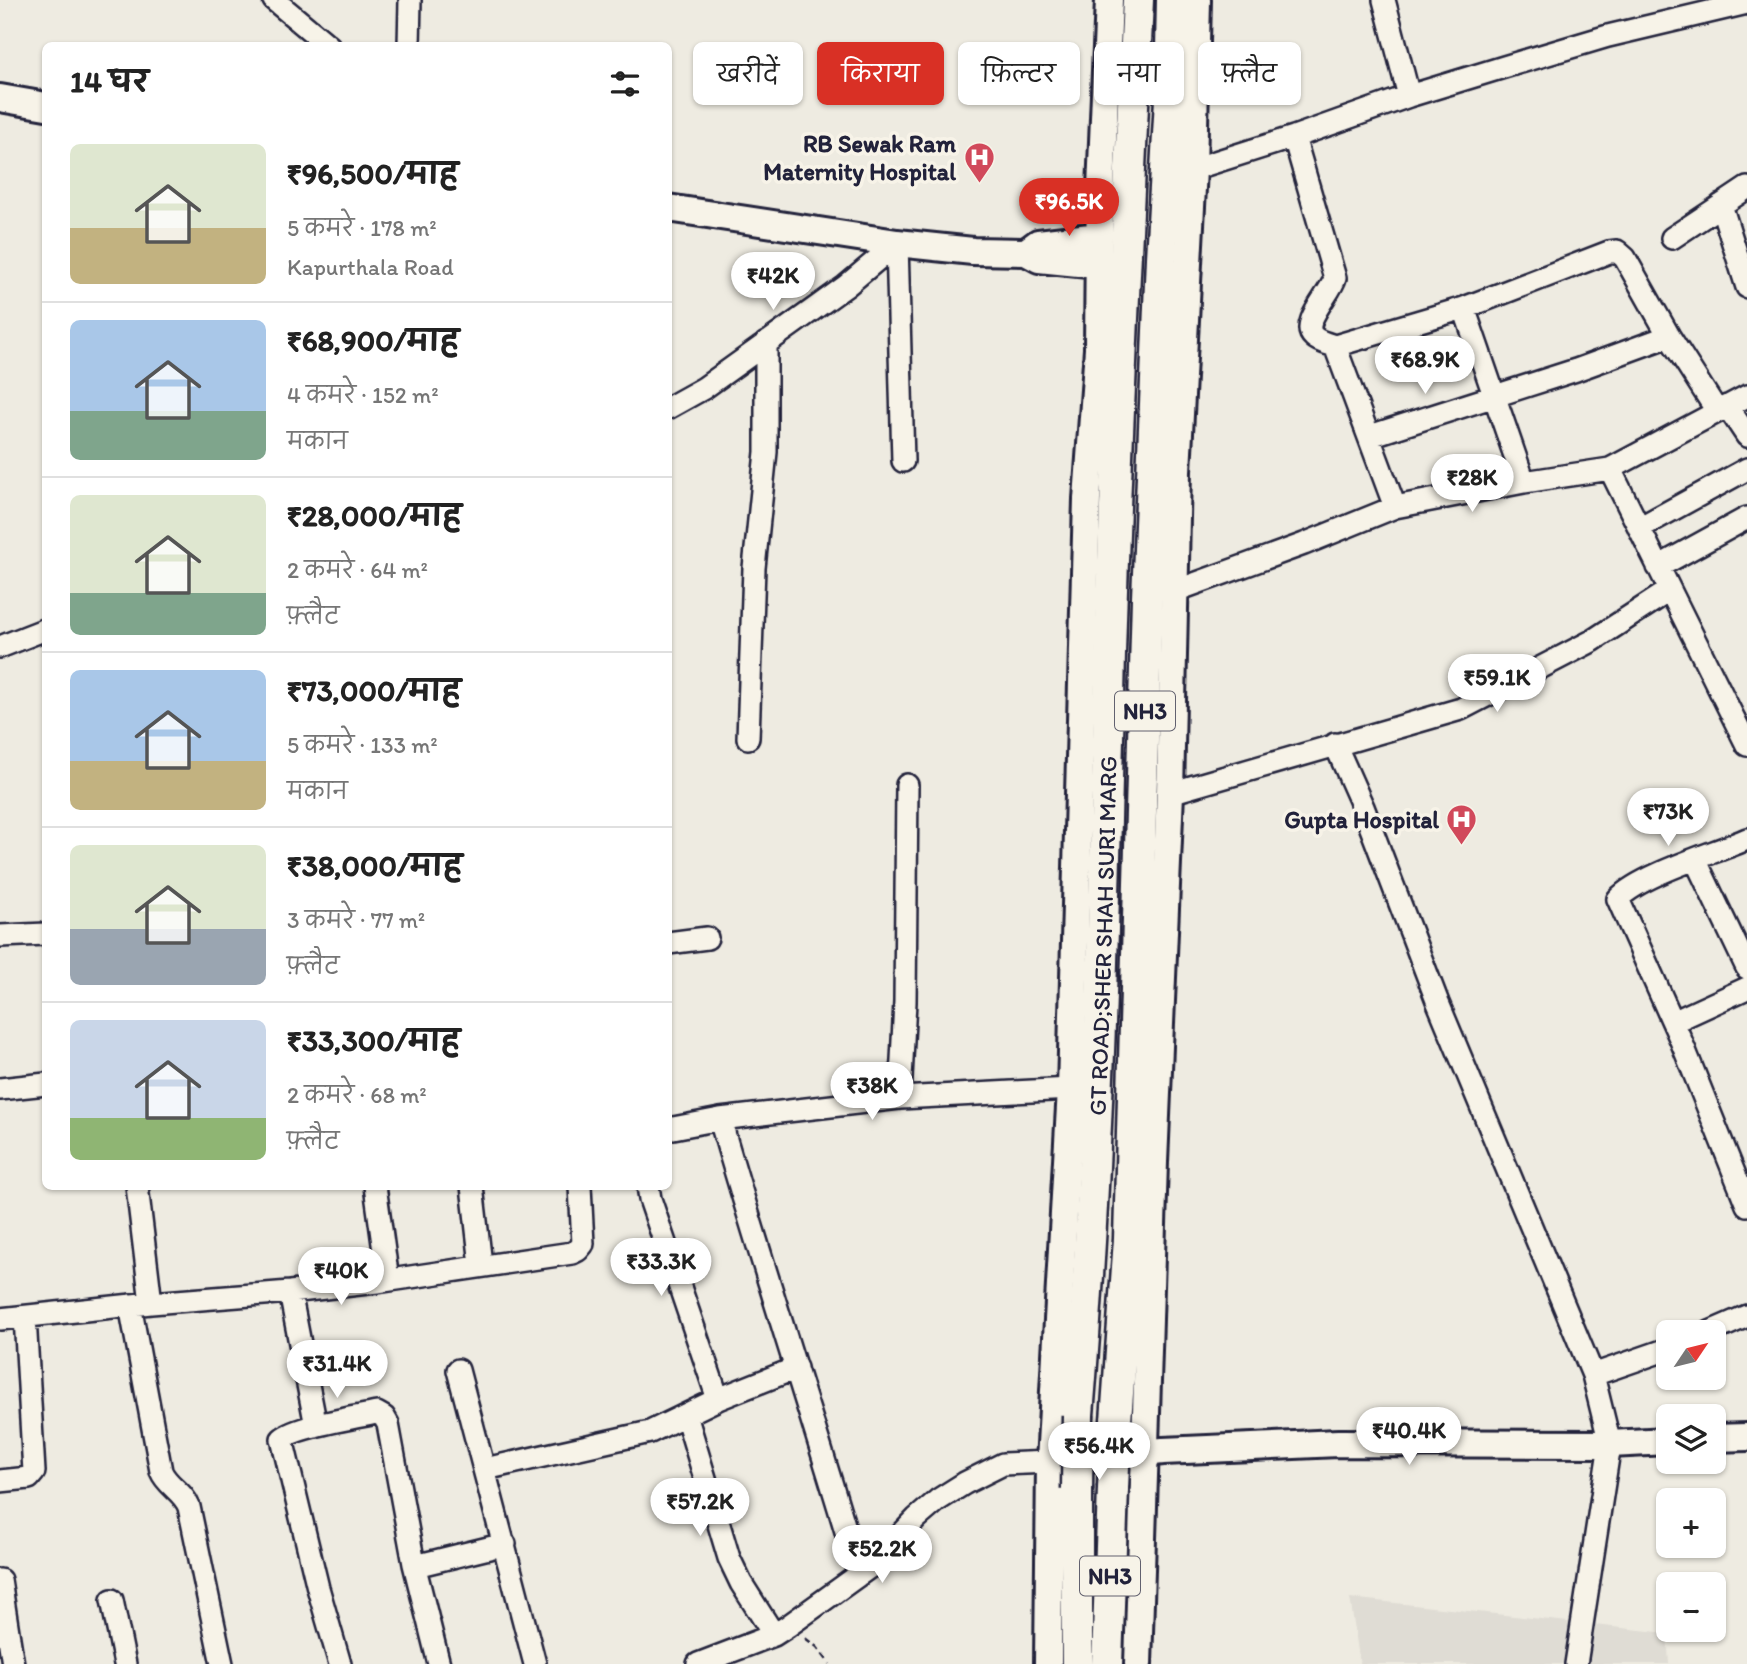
<!DOCTYPE html>
<html lang="hi">
<head>
<meta charset="utf-8">
<style>
	:root { --surface:#fff; --page:#f6f6f6; --text:#222; --muted:#767676; --line:#e0e0e0; --accent:#d93025 }
	body { margin:0; font-family:Itim,"Playpen Sans Deva",sans-serif; background:var(--page); color:var(--text); height:100vh; display:flex; flex-direction:column; font-size:26px; white-space:nowrap }
	* { box-sizing:border-box; margin:0 }
	p { font-size:23px; color:var(--muted) }
	.icon { flex:none; width:38px; height:38px; fill:none; stroke:currentColor; stroke-width:2; stroke-linecap:round; stroke-linejoin:round }
	.map { position:relative; flex:1; overflow:hidden }
	.panel { position:absolute; left:42px; top:42px; width:630px; height:1148px; display:flex; flex-direction:column; background:var(--surface); border-radius:10px; box-shadow:0 2px 5px #0004 }
	.panel>* { flex:none }
	.top-card { position:absolute; left:693px; top:42px; width:665px; height:63px; display:flex; gap:14px }
	.needle { width:46px; rotate:55deg }
	.fabs { position:absolute; left:1656px; top:1320px; display:grid; gap:14px }
	.fabs a { display:grid; place-items:center; width:70px; height:70px; border-radius:10px; background:var(--surface); box-shadow:0 2px 5px #0004; font-size:35px }
	.price { position:absolute; translate:-50% -60px; padding:0 16px; border-radius:24px; background:#fff; color:#222; font-size:23px; line-height:46px; filter:drop-shadow(0 2px 4px #0008) }
	.price::after { content:''; position:absolute; left:50%; top:42px; width:21px; height:16px; margin-left:-10px; background:inherit; clip-path:polygon(0 0,100% 0,50% 100%) }
	.price.current { background:var(--accent); color:#fff }
	ul { padding:0; list-style:none }
	li { display:flex; align-items:center; gap:21px; height:175px; padding:0 28px }
	li+li { border-top:2px solid var(--line) }
	li span { display:grid; place-items:center; flex:none; width:196px; height:140px; border-radius:10px; color:#555 }
	li>.icon { margin-inline-start:auto }
	span .icon { width:84px; height:84px; fill:#fffc; stroke-width:1 }
	li b { font-size:30px }
	h2 { display:flex; justify-content:space-between; align-items:center; height:84px; padding:0 28px; font-size:30px }
	.pill { padding:0 24px; border-radius:10px; background:var(--surface); box-shadow:0 2px 5px #0004; font-size:24px; line-height:63px }
	.pill.current { background:var(--accent); color:#fff }
	.map>svg:first-child { display:block }
</style>
</head>
<body>
<div class="map">
<svg width="1747" height="1664" viewBox="0 0 1747 1664">
	<rect width="100%" height="100%" fill="#eeebe1"/>
	<filter id="ink" filterUnits="userSpaceOnUse"><feTurbulence type="fractalNoise" baseFrequency=".0143" numOctaves="2"/><feDisplacementMap in="SourceGraphic" scale="14" xChannelSelector="R" yChannelSelector="G"/><feConvolveMatrix kernelMatrix="1 2 1 2 8 2 1 2 1" color-interpolation-filters="sRGB"/></filter>
	<g filter="url(#ink)">
		<path fill="#dfdcd4" d="M1350 1598 1667 1633 1669 1664H1360Z"/>
		<g fill="none" stroke-linecap="round" stroke-linejoin="round">
			<defs>
				<path id="minor" d="M274 0 329 46
					M1384 0 1409 96
					M409 46 410 0
					M1294 137 1335 278C1331 293 1299 324 1314 337 1319 342 1329 344 1335 346L1395 507
					M1193 169 1294 137 1409 96 1504 67 1608 36 1747 3
					M1721 205 1747 287
					M1672 238 1747 188
					M897 243 903 461
					M1335 346 1464 308
					M1727 406 1747 436
					M668 408 704 388 846 286 897 243
					M1370 436 1576 370 1669 336
					M1610 469 1670 590
					M1524 482 1464 308 1609 252 1617 251 1625 258 1669 336 1717 411
					M1639 528 1747 469
					M1658 567 1747 518
					M1175 591 1304 544 1395 507 1524 482 1610 469 1747 396
					M0 647 46 629
					M748 738 754 568 766 452V343
					M1335 744 1363 807 1438 1003 1593 1375 1610 1444 1576 1664
					M1170 793 1461 709 1592 641 1670 590 1747 745
					M1747 839C1715 853 1640 875 1618 899L1680 1038 1747 1205
					M1695 859 1747 968
					M0 936 46 934
					M668 943 707 938
					M1673 1022 1747 988
					M0 1089 46 1084
					M900 1098 905 1002 907 785
					M720 1119C764 1272 814 1422 859 1575
					M668 1129 720 1119 900 1098 1071 1089
					M137 1186 151 1303
					M375 1186 388 1280
					M472 1186 481 1265
					M648 1186 650 1199 718 1399
					M290 1292 316 1426
					M130 1305 161 1471C167 1486 183 1491 189 1507L222 1664
					M0 1319 151 1303 290 1292 377 1282 572 1253 578 1250 583 1244 580 1186
					M1710 1332 1747 1316
					M458 1370 535 1664
					M1593 1375 1668 1349
					M686 1415 729 1558 741 1583 774 1635
					M485 1469 650 1432 718 1399 796 1368
					M0 1481 29 1478 34 1472 25 1317
					M415 1566 505 1544
					M0 1580 13 1664
					M112 1600 125 1664
					M340 1664 318 1588 282 1439C294 1427 357 1417 377 1413L384 1417 388 1424 414 1564 439 1664
					M698 1664 774 1635 788 1626 870 1567 917 1518 938 1500 965 1483 1003 1464 1050 1462"/>
				<path id="major" d="M0 98 46 106
					M668 208 897 243 973 251 1026 252 1039 259 1098 265
					M1026 252 1038 243 1099 236
					M1713 1438 1747 1437
					M1058 1462 1163 1451 1338 1443 1610 1444 1668 1441
					M1048 1664 1050 1462 1071 1089 1087 499 1098 349 1099 236 1109 0
					M1138 1664 1154 1162 1170 793 1177 471 1193 169 1197 0"/>
				<g id="highway">
					<path id="s1" d="M1078 1415C1099 1162 1104 908 1110 654 1116 436 1128 218 1138 0"/>
					<path d="M1116 1421 1129 1239 1147 598 1161 258 1170 99 1172 0"/>
					<path d="M1077 1664V1490"/>
					<path d="M1107 1664 1113 1488"/>
				</g>
			</defs>
			<use href="#minor" stroke="#22223b" stroke-width="26"/>
			<use href="#major" stroke="#22223b" stroke-width="32"/>
			<use href="#highway" stroke="#22223b" stroke-width="35"/>
			<path stroke="#22223b" stroke-width="2.5" stroke-dasharray="7 5" stroke-linecap="butt" d="M805 1638 817 1647 830 1664"/>
			<use href="#minor" stroke="#f7f3e8" stroke-width="21"/>
			<use href="#major" stroke="#f7f3e8" stroke-width="26"/>
			<use href="#highway" stroke="#f7f3e8" stroke-width="30"/>
			<defs>
				<path id="highway-bridge" d="M1113 1488 1116 1421
					M1077 1490 1078 1415"/>
			</defs>
			<use href="#highway-bridge" stroke="#22223b" stroke-width="35" stroke-linecap="butt"/>
			<use href="#highway-bridge" stroke="#f7f3e8" stroke-width="30"/>
		</g>
	</g>
	<defs>
		<symbol id="hospital-pin" viewBox="-11 -11 22 30"><path d="M0 17L-7.5 6A9.5 9.5 0 1 1 7.5 6Z" fill="#d1495b" stroke="#f7f3e8"/><path d="M-5-5h3v3.5h4V-5h3V5h-3V1.5h-4V5h-3Z" fill="#fff"/></symbol>
	</defs>
	<g fill-rule="evenodd">
		<use href="#hospital-pin" x="962" y="140" width="35" height="47"/>
		<use href="#hospital-pin" x="1444" y="802" width="35" height="47"/>
	</g>
	<g text-anchor="middle" dominant-baseline="central" stroke-width="7" stroke-linejoin="round" paint-order="stroke">
		<g fill="#f7f3e8" stroke="#62616f" stroke-width="2">
			<rect x="1115" y="691.5" width="60" height="39" rx="5"/>
			<rect x="1080" y="1556.5" width="60" height="39" rx="5"/>
		</g>
		<g font-size="23" font-weight="bold" fill="#22223b">
			<text x="1145" y="711">NH3</text>
			<text x="1110" y="1576">NH3</text>
		</g>
		<g font-size="24" font-weight="bold" fill="#22223b" stroke="#f7f3e8" text-anchor="end">
			<text x="956" y="143">RB Sewak Ram<tspan x="956" dy="28">Maternity Hospital</tspan></text>
			<text x="1439" y="819">Gupta Hospital</text>
		</g>
		<g font-size="24" fill="#22223b" stroke="#f7f3e8">
			<text stroke="none"><textPath href="#s1" startOffset="480">GT ROAD;SHER SHAH SURI MARG</textPath></text>
		</g>
	</g>
</svg>
<div class="fabs">
<a><svg class="needle" viewBox="-14 -14 28 28"><path d="M0-13l5 13h-10z" fill="#e53935"/><path d="M0 13l5-13h-10z" fill="#767676"/></svg></a>
<a><svg class="icon" aria-label="layers" viewBox="0 0 24 24"><path d="M12 4l9 5-9 5-9-5zM3 14l9 5 9-5"/></svg></a>
<a>+</a>
<a>−</a>
</div>
<b class="price current" style="left:1069px;top:238px">₹96.5K</b>
<b class="price" style="left:773px;top:312px">₹42K</b>
<b class="price" style="left:1425px;top:396px">₹68.9K</b>
<b class="price" style="left:1472px;top:514px">₹28K</b>
<b class="price" style="left:1497px;top:714px">₹59.1K</b>
<b class="price" style="left:1668px;top:848px">₹73K</b>
<b class="price" style="left:872px;top:1122px">₹38K</b>
<b class="price" style="left:661px;top:1298px">₹33.3K</b>
<b class="price" style="left:341px;top:1307px">₹40K</b>
<b class="price" style="left:337px;top:1400px">₹31.4K</b>
<b class="price" style="left:1409px;top:1467px">₹40.4K</b>
<b class="price" style="left:1099px;top:1482px">₹56.4K</b>
<b class="price" style="left:700px;top:1538px">₹57.2K</b>
<b class="price" style="left:882px;top:1585px">₹52.2K</b>
<div class="top-card">
<a class="pill">खरीदें</a>
<a class="pill current">किराया</a>
<a class="pill">फ़िल्टर</a>
<a class="pill">नया</a>
<a class="pill">फ़्लैट</a>
</div>
<section class="panel">
<h2>14 घर<svg class="icon" aria-label="filters" viewBox="0 0 24 24"><path d="M4 7h16M4 17h16"/><circle cx="9" cy="7" r="2"/><circle cx="15" cy="17" r="2"/></svg></h2>
<ul>
<li><span style="background:linear-gradient(#dfe7d0 60%,#c2b280 0)"><svg class="icon" aria-label="home" viewBox="0 0 24 24"><path d="M3 11l9-7 9 7M6 9v11h12V9"/></svg></span><div><b>₹96,500/माह</b><p>5 कमरे · 178 m²</p><p>Kapurthala Road</p></div></li>
<li><span style="background:linear-gradient(#a9c7e8 65%,#7fa58c 0)"><svg class="icon" aria-label="home" viewBox="0 0 24 24"><path d="M3 11l9-7 9 7M6 9v11h12V9"/></svg></span><div><b>₹68,900/माह</b><p>4 कमरे · 152 m²</p><p>मकान</p></div></li>
<li><span style="background:linear-gradient(#dfe7d0 70%,#7fa58c 0)"><svg class="icon" aria-label="home" viewBox="0 0 24 24"><path d="M3 11l9-7 9 7M6 9v11h12V9"/></svg></span><div><b>₹28,000/माह</b><p>2 कमरे · 64 m²</p><p>फ़्लैट</p></div></li>
<li><span style="background:linear-gradient(#a9c7e8 65%,#c2b280 0)"><svg class="icon" aria-label="home" viewBox="0 0 24 24"><path d="M3 11l9-7 9 7M6 9v11h12V9"/></svg></span><div><b>₹73,000/माह</b><p>5 कमरे · 133 m²</p><p>मकान</p></div></li>
<li><span style="background:linear-gradient(#dfe7d0 60%,#9aa5b1 0)"><svg class="icon" aria-label="home" viewBox="0 0 24 24"><path d="M3 11l9-7 9 7M6 9v11h12V9"/></svg></span><div><b>₹38,000/माह</b><p>3 कमरे · 77 m²</p><p>फ़्लैट</p></div></li>
<li><span style="background:linear-gradient(#c9d6e8 70%,#8fb573 0)"><svg class="icon" aria-label="home" viewBox="0 0 24 24"><path d="M3 11l9-7 9 7M6 9v11h12V9"/></svg></span><div><b>₹33,300/माह</b><p>2 कमरे · 68 m²</p><p>फ़्लैट</p></div></li>
</ul>
</section>
</div>
</body>
</html>
